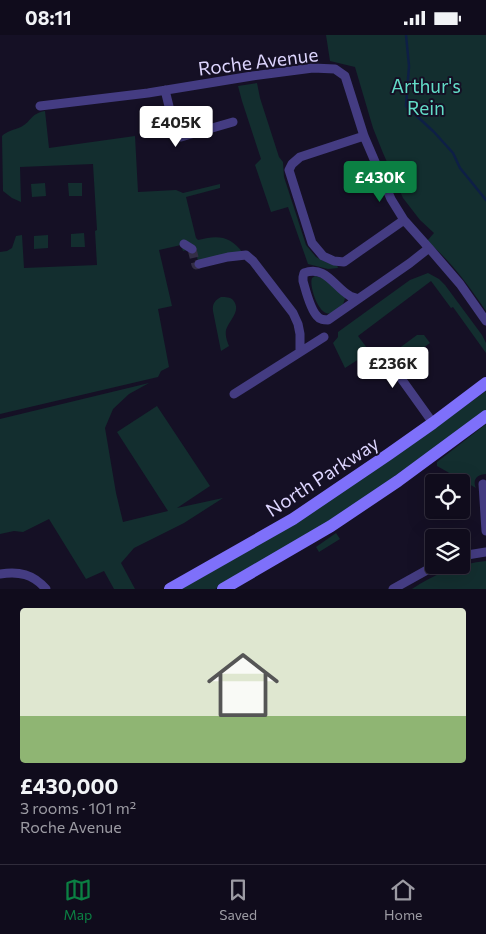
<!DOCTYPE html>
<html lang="en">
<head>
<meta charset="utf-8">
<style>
	:root { --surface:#100c1c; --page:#1e1a29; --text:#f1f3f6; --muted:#9c9ba3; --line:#302c3b; --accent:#0b8043 }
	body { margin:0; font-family:Commissioner,sans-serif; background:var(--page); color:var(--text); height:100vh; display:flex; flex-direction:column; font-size:19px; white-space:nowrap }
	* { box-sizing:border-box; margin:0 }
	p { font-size:16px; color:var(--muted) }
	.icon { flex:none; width:28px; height:28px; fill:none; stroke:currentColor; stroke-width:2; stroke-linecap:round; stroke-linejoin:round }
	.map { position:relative; height:554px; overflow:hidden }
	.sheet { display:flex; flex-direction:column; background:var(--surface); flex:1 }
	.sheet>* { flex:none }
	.controls { position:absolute; left:425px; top:439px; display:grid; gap:10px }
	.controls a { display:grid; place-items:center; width:45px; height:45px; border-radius:5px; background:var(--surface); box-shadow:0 5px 20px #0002,0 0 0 1px var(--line); font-size:25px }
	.price { position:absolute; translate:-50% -42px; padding:0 11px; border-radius:5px; background:#fff; color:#222; font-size:16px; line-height:32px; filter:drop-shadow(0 1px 2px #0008) }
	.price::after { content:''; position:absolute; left:50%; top:30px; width:15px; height:11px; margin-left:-8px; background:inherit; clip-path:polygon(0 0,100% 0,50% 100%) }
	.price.selected { background:var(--accent); color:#fff }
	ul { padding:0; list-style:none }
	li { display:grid; align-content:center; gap:10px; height:265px; padding:0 20px }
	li+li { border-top:1px solid var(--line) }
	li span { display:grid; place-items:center; height:155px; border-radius:5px; color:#555 }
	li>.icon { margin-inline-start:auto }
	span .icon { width:90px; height:90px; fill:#fffc; stroke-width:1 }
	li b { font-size:21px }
	.status { display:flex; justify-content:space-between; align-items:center; height:35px; padding:0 25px; background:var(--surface); direction:ltr }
	.status svg { height:14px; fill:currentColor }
	.tab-bar { display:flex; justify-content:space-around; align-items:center; height:70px; border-top:1px solid var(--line); background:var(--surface); font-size:14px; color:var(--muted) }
	.tab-bar a { display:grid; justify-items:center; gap:2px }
	.tab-bar .selected { color:var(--accent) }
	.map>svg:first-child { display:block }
</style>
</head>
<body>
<div class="status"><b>08:11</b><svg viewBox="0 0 49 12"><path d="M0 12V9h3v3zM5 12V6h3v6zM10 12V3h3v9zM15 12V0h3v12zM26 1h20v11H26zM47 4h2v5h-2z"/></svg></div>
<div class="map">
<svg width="486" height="554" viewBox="0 0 486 554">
	<rect width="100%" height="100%" fill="#151025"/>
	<path fill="#132e2f" d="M326 0H486V276C469 251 450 225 427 206L434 198 420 185 403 163 383 118 373 93 355 32 330 26Z
		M257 48 260 63 279 122 283 127 284 142 306 210 316 222 326 227 337 230 338 233 328 234 308 229 288 172 271 177 255 130 261 124 242 66 238 51Z
		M45 76 49 113 135 101 138 157 176 155 183 158 220 149V153L186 162 196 203 198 205C217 200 230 200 243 218L199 231 195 213 183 216 181 210 159 215 172 271 158 274 169 332 161 336 158 342 0 379V217L7 216 12 213 16 201 22 200 24 233 97 230 95 196 97 195 93 129 20 132 21 167 12 163 3 156 2 101C7 96 14 95 21 92 32 86 30 79 45 76Z
		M45 148 46 161 32 162 31 149Z
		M68 148H82V161H69Z
		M84 198 85 212H71V199Z
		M48 200V213L34 214V201Z
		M428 238 439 244 445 250 482 300 486 308V318L453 272 451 273 431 246 358 301 370 317 345 333 333 308 338 302V297L403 250 410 245Z
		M315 241 326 244 345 262C345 270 335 281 326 278 317 275 309 250 312 243Z
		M221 262C226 262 230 262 233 265 242 276 229 285 226 295 225 301 227 306 229 311L221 316 213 276C212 269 215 265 221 262Z
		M417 300H424L430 308 406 325 398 314Z
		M149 348 129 359 113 374 105 393 116 458 123 487 168 476 117 397 157 371 210 451 177 473 223 463 184 488 134 513 121 528 135 554H114L104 536 86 544 49 484 23 497 14 496 0 499V384Z
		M486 356V376L353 471 239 541 215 554H181L392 424Z
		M486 389V439C477 439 472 445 476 453L437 431V427Z
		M336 498 340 504 319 517 316 512Z
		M486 526V554H412C433 540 460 528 486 526Z"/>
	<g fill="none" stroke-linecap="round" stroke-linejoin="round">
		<path stroke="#0e1f46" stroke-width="2.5" d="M406 0 409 31 406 71 434 97 453 118 460 133 486 165"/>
		<path stroke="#332e46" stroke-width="9" stroke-dasharray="9 4.5" stroke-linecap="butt" d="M192 214 196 230 199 229"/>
		<path stroke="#443c82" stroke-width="9" d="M165 55 176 100 181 102 233 87
			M40 71 148 58 252 41 313 33 335 34 345 41 364 101 391 164 404 185 429 213
			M364 101 300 122 292 129 289 135 312 208 323 221 334 226 344 227 404 185
			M184 209 192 214
			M199 229 228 222 246 220 253 226 293 278 298 289 300 299V317
			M358 264C355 263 353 262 350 261 334 252 326 230 304 238L303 242V246C306 256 310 274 317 281 320 285 324 285 328 285L410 228 429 213 460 249 486 286
			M398 323 390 328 433 388
			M234 359 324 302
			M483 449 486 496
			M461 521 486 517
			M0 539C19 536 33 539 46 554
			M393 554 436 530"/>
		<path stroke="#7e70fa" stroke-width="12" d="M170 554 293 484 389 419 433 388 486 348
			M223 554 331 491 398 446 486 381"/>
	</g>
	<g text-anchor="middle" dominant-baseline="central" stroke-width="4" stroke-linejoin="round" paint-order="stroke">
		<g font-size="19" fill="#ddd5fe" stroke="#151025">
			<text transform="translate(258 26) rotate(-7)">Roche Avenue</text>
			<text transform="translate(322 441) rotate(-33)">North Parkway</text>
		</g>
		<g font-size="19" fill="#63dcc7" stroke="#151025">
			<text x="426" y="50">Arthur's<tspan x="426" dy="22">Rein</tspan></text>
		</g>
	</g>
</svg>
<div class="controls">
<a><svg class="icon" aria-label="locate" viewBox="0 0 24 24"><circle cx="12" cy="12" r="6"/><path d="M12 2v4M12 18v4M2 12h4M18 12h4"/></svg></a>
<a><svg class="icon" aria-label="layers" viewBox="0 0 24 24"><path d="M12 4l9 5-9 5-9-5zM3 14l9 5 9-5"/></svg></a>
</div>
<b class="price" style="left:176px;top:113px">£405K</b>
<b class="price selected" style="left:380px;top:168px">£430K</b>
<b class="price" style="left:393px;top:354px">£236K</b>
</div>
<section class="sheet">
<ul>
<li><span style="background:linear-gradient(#dfe7d0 70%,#8fb573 0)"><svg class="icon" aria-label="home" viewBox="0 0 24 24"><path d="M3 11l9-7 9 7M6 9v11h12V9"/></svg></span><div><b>£430,000</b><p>3 rooms · 101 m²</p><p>Roche Avenue</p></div></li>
</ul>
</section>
<nav class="tab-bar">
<a class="selected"><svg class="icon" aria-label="map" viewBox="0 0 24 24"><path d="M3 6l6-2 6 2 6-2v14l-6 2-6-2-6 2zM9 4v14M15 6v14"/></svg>Map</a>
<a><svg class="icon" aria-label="saved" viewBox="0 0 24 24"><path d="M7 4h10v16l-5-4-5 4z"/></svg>Saved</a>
<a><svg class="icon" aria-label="home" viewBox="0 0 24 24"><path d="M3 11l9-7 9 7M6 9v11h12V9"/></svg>Home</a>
</nav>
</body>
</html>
